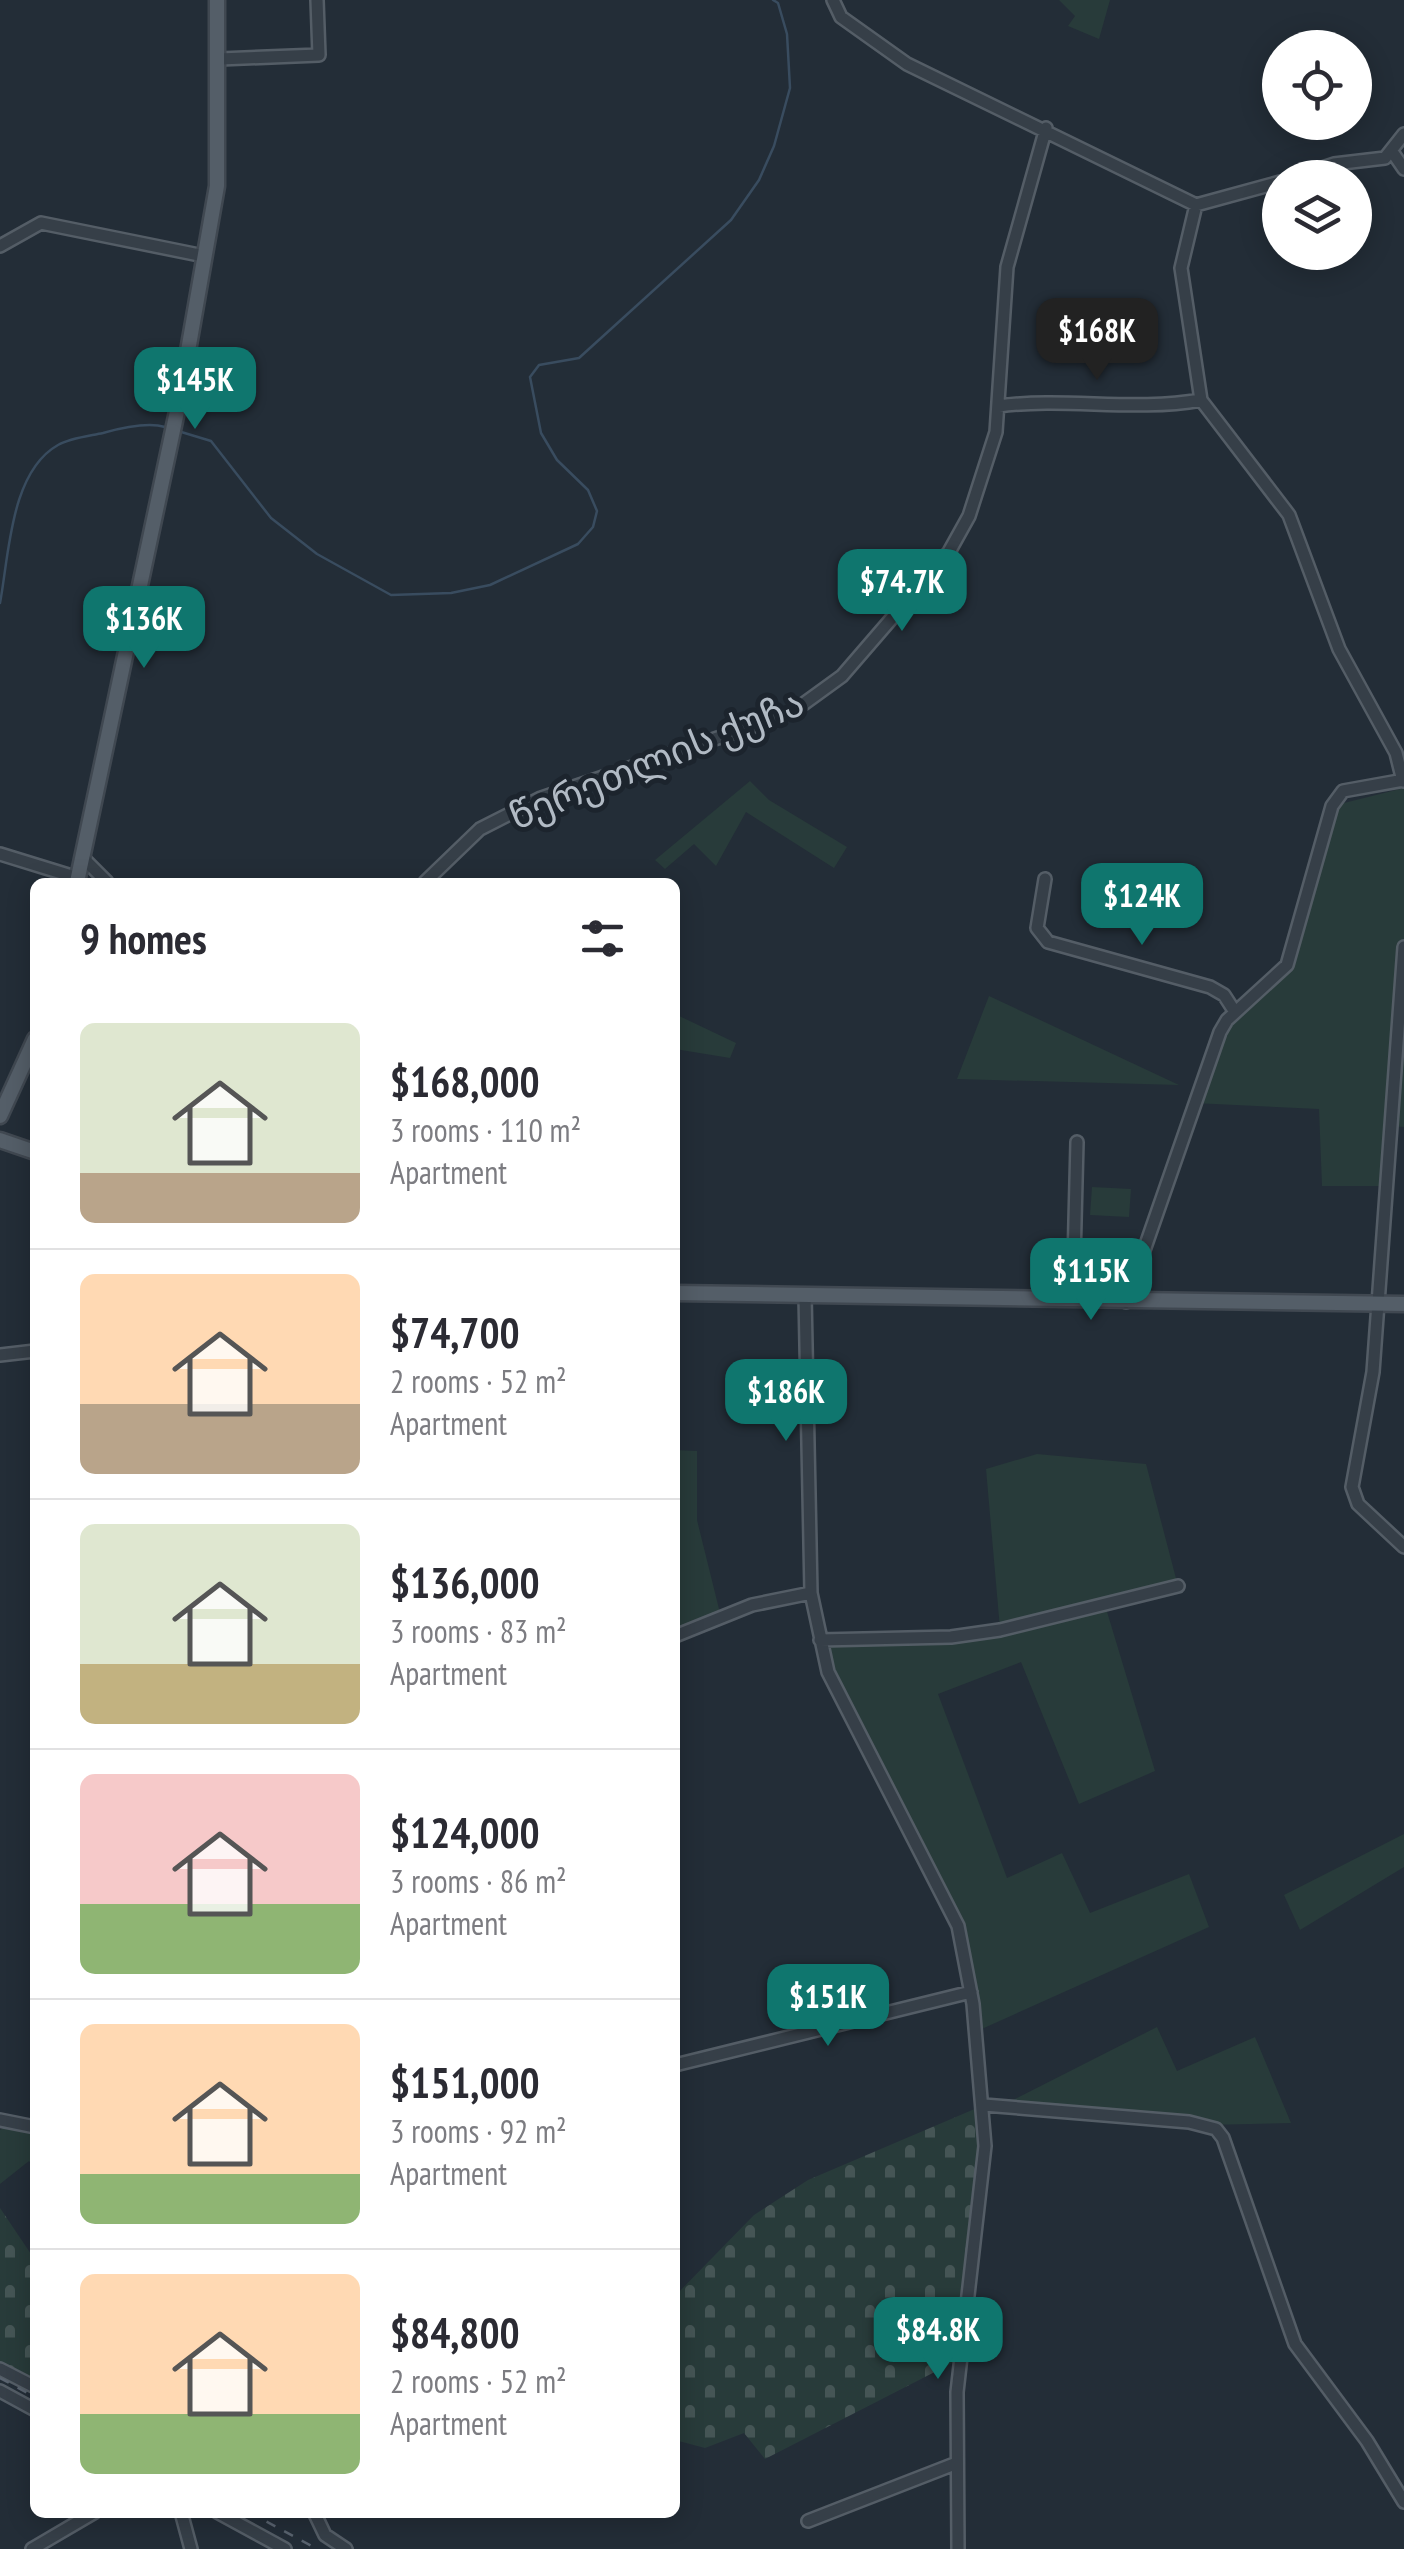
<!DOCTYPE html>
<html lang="en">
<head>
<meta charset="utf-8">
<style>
	:root { --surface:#fff; --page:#f2f2f3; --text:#2b2b33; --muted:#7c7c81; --line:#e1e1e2; --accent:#0f766e }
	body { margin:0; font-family:"PT Sans Narrow","Noto Sans Georgian",sans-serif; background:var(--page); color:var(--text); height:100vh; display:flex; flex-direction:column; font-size:38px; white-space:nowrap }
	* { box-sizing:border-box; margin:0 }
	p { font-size:32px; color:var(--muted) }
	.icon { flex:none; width:55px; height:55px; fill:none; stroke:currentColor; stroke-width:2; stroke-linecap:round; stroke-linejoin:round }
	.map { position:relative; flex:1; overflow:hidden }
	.panel { position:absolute; left:30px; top:878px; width:650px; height:1640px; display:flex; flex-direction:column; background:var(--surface); border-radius:15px; box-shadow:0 5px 25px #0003 }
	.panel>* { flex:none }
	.fabs { position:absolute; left:1262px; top:30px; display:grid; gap:20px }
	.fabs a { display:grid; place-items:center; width:110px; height:110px; border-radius:50%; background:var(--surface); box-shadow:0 5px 25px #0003; font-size:50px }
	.price { position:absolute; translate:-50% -85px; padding:0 22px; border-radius:20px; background:var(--accent); color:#fff; font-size:32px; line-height:65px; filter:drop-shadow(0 2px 5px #0008) }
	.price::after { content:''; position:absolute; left:50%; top:60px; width:30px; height:22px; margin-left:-15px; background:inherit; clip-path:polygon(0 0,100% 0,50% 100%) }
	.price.on { background:#222; color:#fff }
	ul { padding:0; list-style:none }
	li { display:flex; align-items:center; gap:30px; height:250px; padding:0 50px }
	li+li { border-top:2px solid var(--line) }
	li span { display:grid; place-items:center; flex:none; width:280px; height:200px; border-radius:15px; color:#555 }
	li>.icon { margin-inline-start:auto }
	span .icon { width:120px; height:120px; fill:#fffc; stroke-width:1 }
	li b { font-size:42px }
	h2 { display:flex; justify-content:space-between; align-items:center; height:120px; padding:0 50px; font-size:42px }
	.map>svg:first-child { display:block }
</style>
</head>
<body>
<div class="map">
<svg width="1404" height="2549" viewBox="0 0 1404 2549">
	<defs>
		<pattern id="cemetery-stones" width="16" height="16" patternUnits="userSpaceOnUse" patternTransform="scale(2.5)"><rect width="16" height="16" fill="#283b3a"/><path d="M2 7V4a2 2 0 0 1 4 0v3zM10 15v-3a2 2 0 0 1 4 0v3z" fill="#455555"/></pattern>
	</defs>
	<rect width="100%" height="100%" fill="#232d37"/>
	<path fill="#283b3a" d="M1059 0H1110L1099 39 1068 26 1075 16Z
		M750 781 769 800 847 847 834 868 746 812 716 866 694 844 665 869 655 860Z
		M1404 788V1127L1392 1126 1386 1186H1322L1319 1109 1194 1103 1220 1032 1282 973 1332 806Z
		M989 996 1179 1085 957 1079Z
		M675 1014 736 1043 730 1058 675 1049Z
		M1092 1187 1131 1189 1129 1217 1090 1215Z
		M675 1450 697 1451V1520L721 1617 675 1636Z
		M1037 1454 1146 1464 1178 1586 1105 1605 1155 1771 1079 1804 1021 1662 938 1694 1007 1878 1062 1853 1090 1913 1189 1874 1209 1927 975 2032 958 1926 828 1672 820 1640 1000 1629 986 1469Z
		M1404 1834V1867L1300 1930 1284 1895Z
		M1157 2027 1177 2071 1255 2037 1291 2123 1206 2125 999 2107Z
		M12 2122 35 2127V2168L29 2161 0 2184V2130Z"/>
	<path fill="url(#cemetery-stones)" d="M984 2105 962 2358 765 2459 744 2433 705 2448 675 2440V2296L754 2215 808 2180Z
		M0 2208 35 2260V2381L0 2362Z"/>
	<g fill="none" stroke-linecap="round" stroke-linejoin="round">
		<path stroke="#394c5f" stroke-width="2.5" d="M178 431 211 441 271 518 317 554 391 595 451 593 490 585 578 544 593 527 597 511 588 490 557 460 541 433 530 377 539 365 579 358 731 220 759 180 774 146 790 88 787 34 778 3 773 0
			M0 603C9 556 10 472 58 445 70 438 89 436 103 433 121 428 148 422 165 427"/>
		<defs>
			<path id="minor" d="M833 0 841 17 907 64 1196 205 1280 182
				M220 59 319 55 317 0
				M1393 153 1404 169
				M1292 178 1334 164 1385 158 1404 134
				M1196 205 1181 268 1201 400 1289 515 1339 649 1396 753 1403 781
				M0 246 41 223 204 256
				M999 406C1067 397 1133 412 1201 400
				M0 854 78 878
				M83 858 107 882
				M1045 879 1037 928 1048 942 1210 987 1224 995 1235 1012
				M425 882 480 829 541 798 791 713 842 676 949 552 969 516 996 432 1007 267 1046 128
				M1404 947 1373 1372 1352 1487 1358 1504 1404 1547
				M805 1295 811 1593 828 1672 958 1926 973 2004 985 2146 957 2392 958 2549
				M1073 1300 1077 1142
				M1126 1302 1220 1032 1227 1020 1287 965 1332 806 1343 791 1404 780
				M0 1355 35 1351
				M675 1636 752 1605 811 1593
				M820 1640 951 1637 1000 1630 1178 1586
				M675 2065 971 1992
				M984 2105 1189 2122 1216 2129 1223 2138 1295 2344 1367 2441 1404 2502
				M0 2120 35 2127
				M0 2369 35 2387
				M0 2391 35 2410
				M181 2512 191 2549
				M217 2512 285 2549
				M314 2512 325 2535 346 2549
				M808 2521 957 2463
				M32 2549 95 2512"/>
			<path id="major" d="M77 882 179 402 217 186V0
				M0 1116 35 1039
				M0 1140 35 1152
				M675 1293 1404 1304"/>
		</defs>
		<use href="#minor" stroke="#545d66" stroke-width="16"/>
		<use href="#major" stroke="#404851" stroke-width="19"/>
		<use href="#minor" stroke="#363f48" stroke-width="11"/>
		<use href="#major" stroke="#545e68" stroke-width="14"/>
		<path stroke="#59636f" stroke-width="2.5" stroke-dasharray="10 10" stroke-linecap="butt" d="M0 2378 35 2397
			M249 2512 317 2549"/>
	</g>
	<g text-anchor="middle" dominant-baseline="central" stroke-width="10" stroke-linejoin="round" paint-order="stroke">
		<g font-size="38" fill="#b1bac4" stroke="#1c242d">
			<text transform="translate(656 758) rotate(-22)">წერეთლის ქუჩა</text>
		</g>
	</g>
</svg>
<div class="fabs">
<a><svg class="icon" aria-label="locate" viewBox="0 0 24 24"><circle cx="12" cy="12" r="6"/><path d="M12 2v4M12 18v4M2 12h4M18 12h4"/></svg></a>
<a><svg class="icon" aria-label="layers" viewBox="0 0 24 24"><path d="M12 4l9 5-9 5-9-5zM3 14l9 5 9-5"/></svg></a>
</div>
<b class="price on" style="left:1097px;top:383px">$168K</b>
<b class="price" style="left:195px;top:432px">$145K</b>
<b class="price" style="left:902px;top:634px">$74.7K</b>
<b class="price" style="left:144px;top:671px">$136K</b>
<b class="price" style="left:1142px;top:948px">$124K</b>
<b class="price" style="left:1091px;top:1323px">$115K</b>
<b class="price" style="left:786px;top:1444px">$186K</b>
<b class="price" style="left:828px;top:2049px">$151K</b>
<b class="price" style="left:938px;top:2382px">$84.8K</b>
<section class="panel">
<h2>9 homes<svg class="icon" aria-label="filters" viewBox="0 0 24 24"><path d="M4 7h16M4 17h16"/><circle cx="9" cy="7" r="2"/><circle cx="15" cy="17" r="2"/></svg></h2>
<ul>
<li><span style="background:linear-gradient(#dfe7d0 75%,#b9a48a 0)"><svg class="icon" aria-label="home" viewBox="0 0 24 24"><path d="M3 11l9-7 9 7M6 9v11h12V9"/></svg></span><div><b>$168,000</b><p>3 rooms · 110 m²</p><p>Apartment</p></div></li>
<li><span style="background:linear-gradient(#ffd9b3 65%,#b9a48a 0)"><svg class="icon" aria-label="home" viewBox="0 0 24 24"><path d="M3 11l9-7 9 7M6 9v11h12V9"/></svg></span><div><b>$74,700</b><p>2 rooms · 52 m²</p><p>Apartment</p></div></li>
<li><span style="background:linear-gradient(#dfe7d0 70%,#c2b280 0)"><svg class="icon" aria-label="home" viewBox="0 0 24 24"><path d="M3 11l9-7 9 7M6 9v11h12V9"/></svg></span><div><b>$136,000</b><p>3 rooms · 83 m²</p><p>Apartment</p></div></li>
<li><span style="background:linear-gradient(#f6c9c9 65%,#8fb573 0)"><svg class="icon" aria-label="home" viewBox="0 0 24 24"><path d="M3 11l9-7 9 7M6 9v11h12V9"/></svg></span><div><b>$124,000</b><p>3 rooms · 86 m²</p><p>Apartment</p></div></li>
<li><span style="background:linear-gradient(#ffd9b3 75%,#8fb573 0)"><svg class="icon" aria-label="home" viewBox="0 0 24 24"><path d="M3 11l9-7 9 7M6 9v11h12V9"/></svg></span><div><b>$151,000</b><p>3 rooms · 92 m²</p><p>Apartment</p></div></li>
<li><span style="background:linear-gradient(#ffd9b3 70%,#8fb573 0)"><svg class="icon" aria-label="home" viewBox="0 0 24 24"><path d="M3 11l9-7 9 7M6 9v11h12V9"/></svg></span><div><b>$84,800</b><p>2 rooms · 52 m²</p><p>Apartment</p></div></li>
</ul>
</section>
</div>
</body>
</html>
